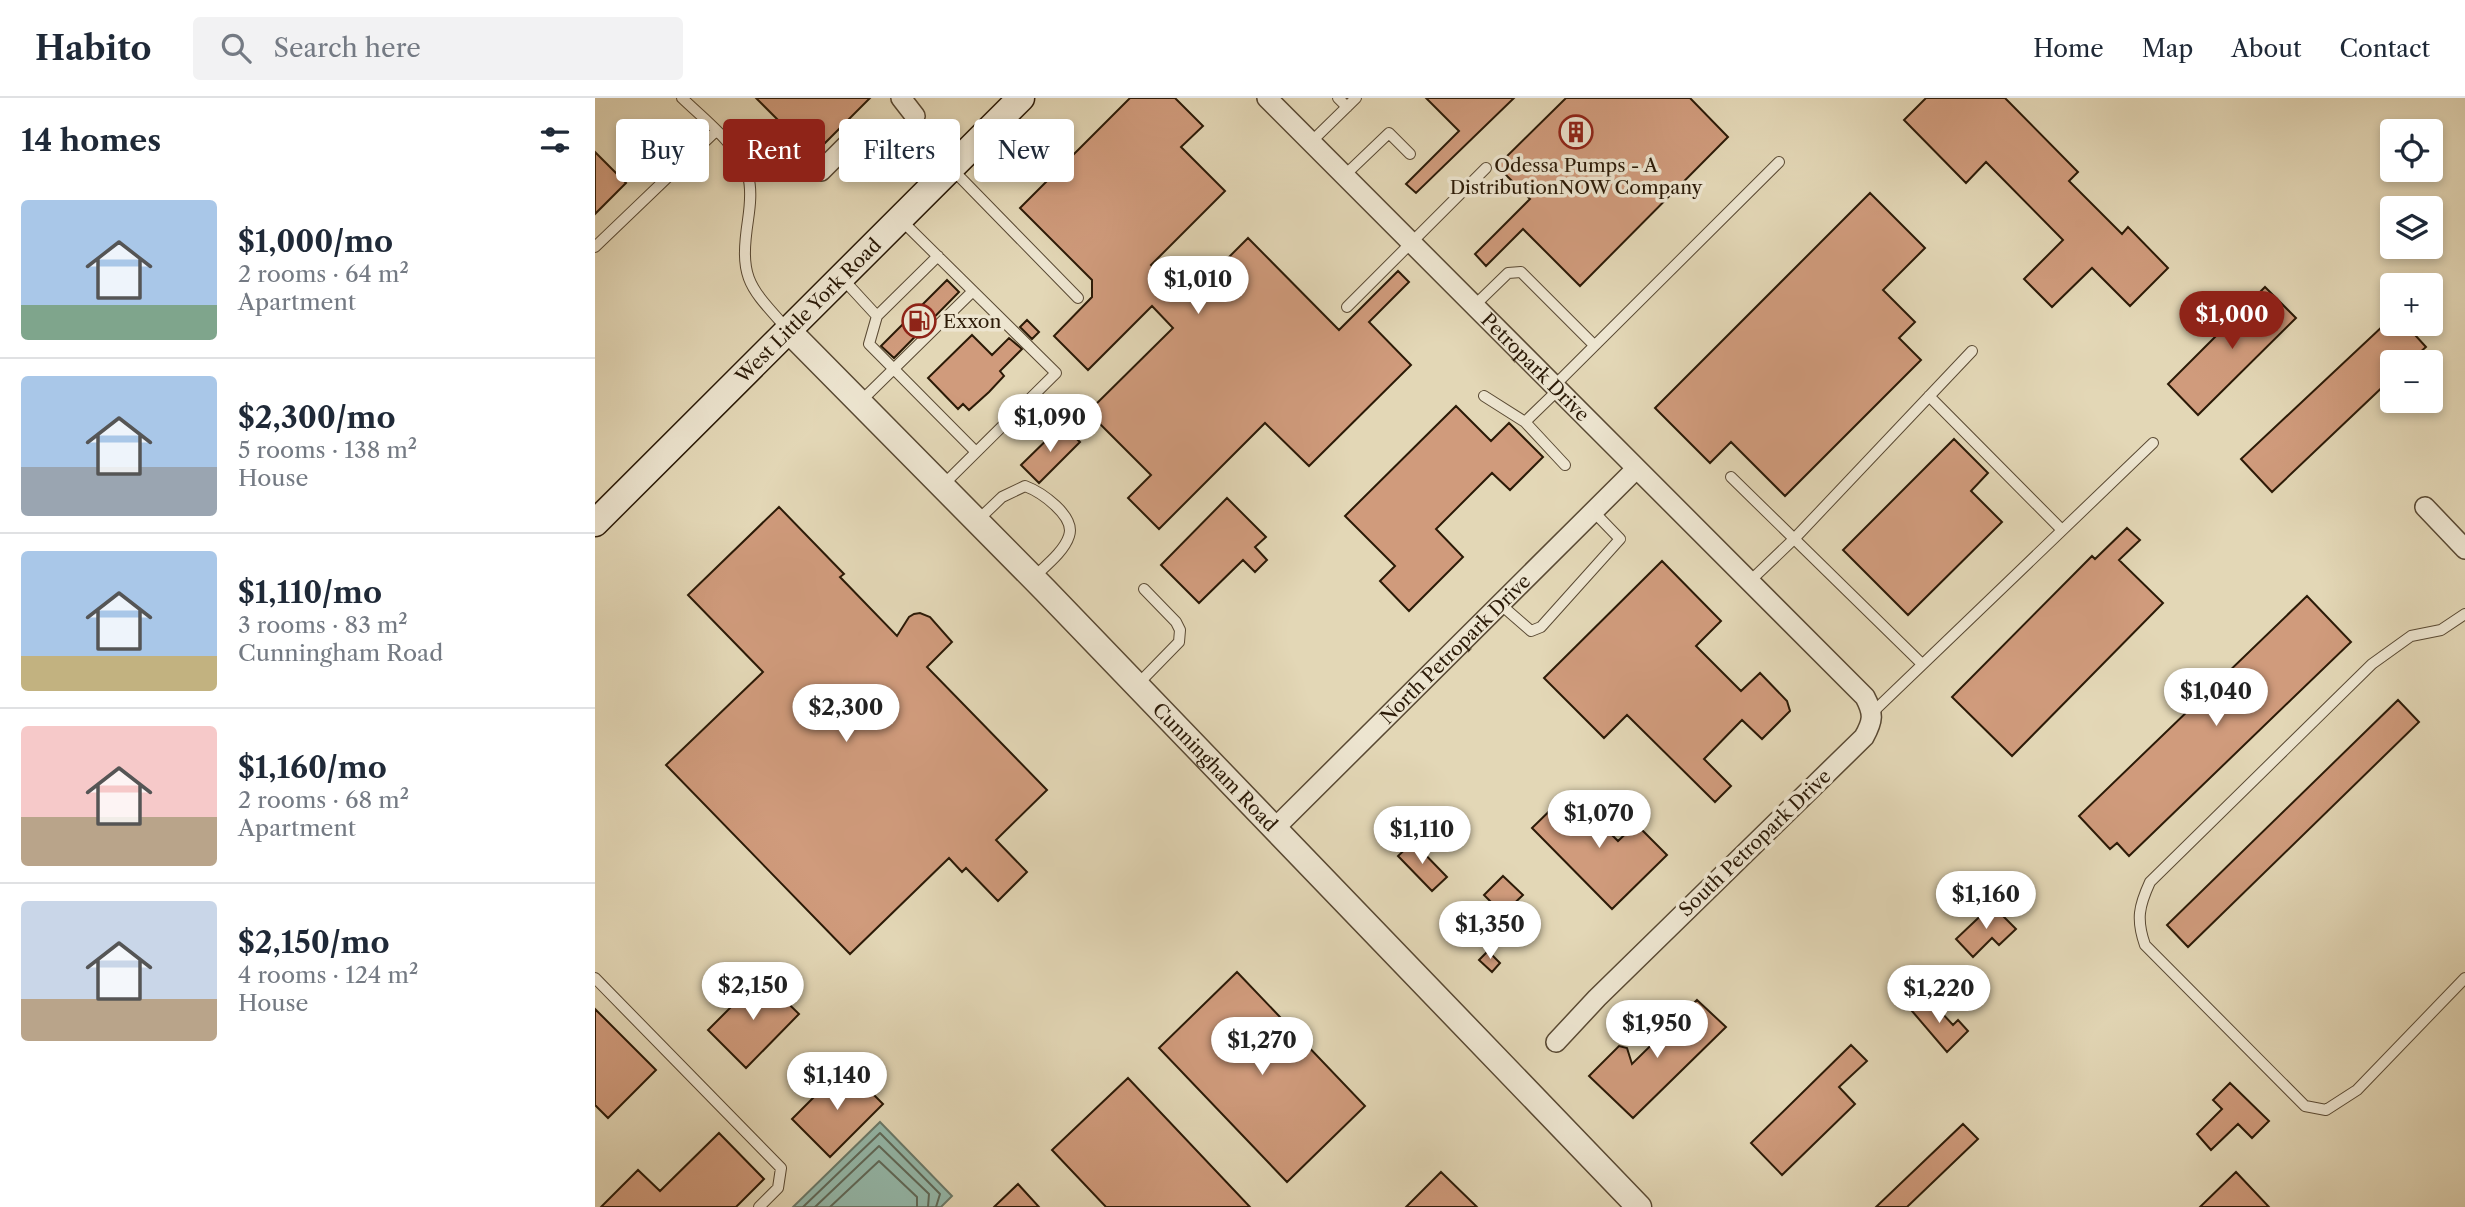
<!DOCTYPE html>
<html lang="en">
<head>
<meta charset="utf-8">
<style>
	:root { --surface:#fff; --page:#f2f2f3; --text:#1f2937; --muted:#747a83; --line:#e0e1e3; --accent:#8f2418 }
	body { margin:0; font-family:"Libre Caslon Text",serif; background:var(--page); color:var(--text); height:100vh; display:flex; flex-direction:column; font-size:26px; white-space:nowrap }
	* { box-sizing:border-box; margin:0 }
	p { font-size:23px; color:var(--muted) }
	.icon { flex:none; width:38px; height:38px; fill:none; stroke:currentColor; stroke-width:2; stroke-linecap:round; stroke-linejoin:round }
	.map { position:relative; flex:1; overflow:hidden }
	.side { display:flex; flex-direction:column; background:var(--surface); width:595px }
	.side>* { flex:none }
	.hud { position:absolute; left:21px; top:21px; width:665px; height:63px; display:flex; gap:14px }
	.buttons { position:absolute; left:1785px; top:21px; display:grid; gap:14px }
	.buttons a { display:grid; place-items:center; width:63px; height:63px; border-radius:7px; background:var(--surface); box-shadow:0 4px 10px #0003; font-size:35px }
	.price { position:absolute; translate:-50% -60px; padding:0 16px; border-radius:24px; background:#fff; color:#222; font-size:23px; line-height:46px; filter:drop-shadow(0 2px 4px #0008) }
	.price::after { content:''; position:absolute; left:50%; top:42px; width:21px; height:16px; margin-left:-10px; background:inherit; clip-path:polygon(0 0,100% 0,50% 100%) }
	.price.selected { background:var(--accent); color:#fff }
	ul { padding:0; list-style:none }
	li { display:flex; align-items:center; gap:21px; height:175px; padding:0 21px }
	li+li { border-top:2px solid var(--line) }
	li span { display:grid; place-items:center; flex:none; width:196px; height:140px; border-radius:7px; color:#555 }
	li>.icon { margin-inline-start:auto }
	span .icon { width:84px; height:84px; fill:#fffc; stroke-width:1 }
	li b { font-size:30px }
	h2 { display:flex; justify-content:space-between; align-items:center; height:84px; padding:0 21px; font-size:30px }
	.pill { padding:0 24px; border-radius:7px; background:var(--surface); box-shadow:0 4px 10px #0003; font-size:24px; line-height:63px }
	.pill.selected { background:var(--accent); color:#fff }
	header { display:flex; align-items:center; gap:42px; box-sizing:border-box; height:98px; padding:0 35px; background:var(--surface); border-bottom:2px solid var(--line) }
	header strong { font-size:33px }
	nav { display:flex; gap:38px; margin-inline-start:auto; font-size:24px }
	.search { width:490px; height:63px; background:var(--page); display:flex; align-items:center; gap:18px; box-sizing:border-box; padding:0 24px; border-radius:7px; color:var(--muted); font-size:26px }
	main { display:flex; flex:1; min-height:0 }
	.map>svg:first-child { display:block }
</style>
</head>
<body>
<header>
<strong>Habito</strong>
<div class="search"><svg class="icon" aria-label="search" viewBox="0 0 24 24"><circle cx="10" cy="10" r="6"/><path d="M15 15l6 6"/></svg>Search here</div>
<nav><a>Home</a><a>Map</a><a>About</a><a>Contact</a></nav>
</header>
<main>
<section class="side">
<h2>14 homes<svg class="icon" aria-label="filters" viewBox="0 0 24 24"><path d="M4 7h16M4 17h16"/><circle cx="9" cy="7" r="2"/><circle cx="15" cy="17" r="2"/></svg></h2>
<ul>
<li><span style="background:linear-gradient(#a9c7e8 75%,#7fa58c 0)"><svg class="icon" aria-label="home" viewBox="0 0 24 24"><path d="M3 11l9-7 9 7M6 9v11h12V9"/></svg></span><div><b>$1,000/mo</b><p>2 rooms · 64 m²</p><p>Apartment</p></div></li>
<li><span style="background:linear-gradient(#a9c7e8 65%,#9aa5b1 0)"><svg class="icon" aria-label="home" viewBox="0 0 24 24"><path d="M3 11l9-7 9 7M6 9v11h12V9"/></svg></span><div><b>$2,300/mo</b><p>5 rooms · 138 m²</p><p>House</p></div></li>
<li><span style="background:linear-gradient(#a9c7e8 75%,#c2b280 0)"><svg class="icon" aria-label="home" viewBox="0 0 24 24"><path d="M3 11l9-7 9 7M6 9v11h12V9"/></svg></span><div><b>$1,110/mo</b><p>3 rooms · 83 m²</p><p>Cunningham Road</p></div></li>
<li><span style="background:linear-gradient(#f6c9c9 65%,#b9a48a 0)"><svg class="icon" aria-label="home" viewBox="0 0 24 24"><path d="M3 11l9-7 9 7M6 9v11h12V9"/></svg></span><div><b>$1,160/mo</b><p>2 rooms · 68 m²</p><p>Apartment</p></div></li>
<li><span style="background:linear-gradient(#c9d6e8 70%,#b9a48a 0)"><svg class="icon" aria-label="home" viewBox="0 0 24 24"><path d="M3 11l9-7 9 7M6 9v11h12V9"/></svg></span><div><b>$2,150/mo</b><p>4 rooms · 124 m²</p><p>House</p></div></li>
</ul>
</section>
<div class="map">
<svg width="1870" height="1109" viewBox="0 0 1870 1109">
	<rect width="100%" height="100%" fill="#e3d7b6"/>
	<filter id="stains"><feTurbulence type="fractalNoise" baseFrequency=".00286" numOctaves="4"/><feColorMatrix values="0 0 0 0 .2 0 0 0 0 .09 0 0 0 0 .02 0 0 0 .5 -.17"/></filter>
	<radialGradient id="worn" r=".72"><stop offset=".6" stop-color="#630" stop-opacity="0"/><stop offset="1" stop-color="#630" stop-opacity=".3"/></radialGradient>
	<path fill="#95baac" stroke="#6b7a6a" stroke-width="2" d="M285 1024 357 1098 346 1109H198Z"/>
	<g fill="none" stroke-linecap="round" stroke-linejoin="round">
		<path stroke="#606a5a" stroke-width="2" d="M208 1109 285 1035 345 1096 341 1109
			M220 1109 284 1048 334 1096 333 1109
			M235 1109 284 1063 322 1099V1109"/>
	</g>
	<path fill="#d09b7c" stroke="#2b1a07" stroke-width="2" d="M161 0H275L218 57Z
		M535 0H580L608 28 586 49 630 93 556 167 591 202 653 140 744 232 803 173 814 184 774 224 816 267 714 368 670 325 564 431 533 400 556 377 493 314 578 230 557 208 493 272 459 238 497 199V182L425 110Z
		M831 0H919L821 95 811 86 864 33Z
		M971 0H1095L1133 39 985 188 928 131 891 168 880 156 935 101 902 68Z
		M1331 0H1410L1483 74 1474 83 1527 136 1533 129 1573 170 1535 208 1497 170 1457 209 1429 181 1468 142 1391 64 1371 85 1309 22Z
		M0 54 31 85 0 116Z
		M1275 95 1330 150 1288 192 1320 224 1304 240 1326 262 1190 398 1136 344 1115 365 1060 310Z
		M352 182 364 194 299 260 286 248Z
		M1670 189 1701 220 1603 317 1573 286Z
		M432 222 444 234 437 241 425 229Z
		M1790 226H1830L1820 237 1831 249 1814 264H1797V280L1677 394 1646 361Z
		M377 237 397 257 414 240 427 251 405 273 409 278 394 294 374 312 368 306 363 311 333 280Z
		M861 308 896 343 914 325 948 359 915 392 897 375 841 431 868 459 814 513 785 483 800 468 750 418Z
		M467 327 485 344 444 385 426 367Z
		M1359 341 1393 375 1376 393 1407 424 1313 517 1248 452Z
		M632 400 671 439 660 449 672 462 660 474 648 462 604 505 566 467Z
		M184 409 249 476 245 479 302 538 314 519 319 516 325 515 335 519 357 544 332 569 452 692 401 742 432 774 403 803 371 770 367 774 354 760 255 856 71 667 168 574 93 497Z
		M1532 430 1545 442 1524 462 1568 505 1417 658 1357 599 1497 458 1500 461Z
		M1067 463 1126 523 1101 548 1146 593 1165 575 1192 603 1195 613 1167 641 1147 622 1109 661 1136 688 1120 704 1032 617 1009 640 949 580Z
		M1712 498 1756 544 1534 758 1522 745 1515 751 1484 718Z
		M1803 602 1824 624 1593 849 1572 827Z
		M974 694 1023 743 1041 726 1072 757 1017 811 937 730Z
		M818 744 852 779 837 793 803 758Z
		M908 778 928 797 908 816 889 797Z
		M1397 807 1421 831 1404 847 1397 840 1378 859 1361 841Z
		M893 853 905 865 897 874 884 862Z
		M642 874 770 1008 692 1084 564 950Z
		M166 879 204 916 151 970 113 932Z
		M1332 899 1358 927 1363 922 1373 933 1352 954 1317 913Z
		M1102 902 1131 929 1038 1020 994 978 1024 948 1032 950 1037 966Z
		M0 911 61 972 13 1020 0 1007Z
		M1256 947 1272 963 1244 989 1260 1006 1187 1077 1156 1045Z
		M250 968 288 1006 235 1059 197 1021Z
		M533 980 655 1109H511L457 1052Z
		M1635 985 1674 1023 1657 1040 1643 1026 1616 1052 1602 1036 1627 1011 1618 1002Z
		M1368 1026 1383 1041 1312 1109H1281Z
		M124 1035 169 1081 141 1109H6L43 1072 65 1093Z
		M846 1074 882 1109H811Z
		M1641 1074 1674 1109H1605Z
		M423 1086 444 1109H399Z"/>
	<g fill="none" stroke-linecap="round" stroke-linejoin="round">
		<defs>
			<path id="service" d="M87 0C111 23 142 46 153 78 157 92 155 108 153 122 144 182 154 188 193 232
				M743 0 752 9
				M716 44 761 0
				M356 70 483 200
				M749 78 794 35 815 56
				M307 123 461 275 347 388
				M0 149 121 33
				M247 180 282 218 274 246 381 354
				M879 208 913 175 926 174 999 247
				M752 209 891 70
				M282 218 343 158
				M959 288 1184 64
				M963 292 930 324 970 367
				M889 298 930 324
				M1334 298 1467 432
				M265 304 378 193
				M1136 379 1327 566
				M382 423 407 399 430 388C446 394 481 418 474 438 469 454 449 469 438 480
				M1154 484 1199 441 1377 253
				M905 506 936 533 946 529 1025 441 998 413
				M1870 516 1846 532 1816 538 1777 566 1555 784C1544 808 1541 821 1550 847L1710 1008 1731 1012 1762 992 1870 880
				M542 587 584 544 585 532 581 524 549 491
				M1278 614 1558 345
				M0 880 186 1070 183 1090 164 1109"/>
			<g id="minor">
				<path d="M306 0 320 18"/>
				<path id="s1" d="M672 0 1270 599C1279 616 1278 623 1269 639L1002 900 961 944"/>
				<path d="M226 73 266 33 289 55"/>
				<path d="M1830 409 1870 451"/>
				<path id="s2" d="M680 730 1041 371"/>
			</g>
			<g id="tertiary">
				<path id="s3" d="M193 232 450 492 1044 1109"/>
			</g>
			<g id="secondary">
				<path id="s4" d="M0 425 426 0"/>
			</g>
		</defs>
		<use href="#service" stroke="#594933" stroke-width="12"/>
		<use href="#minor" stroke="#594933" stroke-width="22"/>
		<use href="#tertiary" stroke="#594933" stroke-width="27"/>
		<use href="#secondary" stroke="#2b1a07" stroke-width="29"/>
		<use href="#service" stroke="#ede5d0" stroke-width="10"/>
		<use href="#minor" stroke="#ede5d0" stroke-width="19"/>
		<use href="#tertiary" stroke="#ede5d0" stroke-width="24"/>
		<use href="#secondary" stroke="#ede5d0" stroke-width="26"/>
	</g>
	<defs>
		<symbol id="building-ring" viewBox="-11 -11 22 22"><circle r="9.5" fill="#ede5d0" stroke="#8f2418" stroke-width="1.5"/><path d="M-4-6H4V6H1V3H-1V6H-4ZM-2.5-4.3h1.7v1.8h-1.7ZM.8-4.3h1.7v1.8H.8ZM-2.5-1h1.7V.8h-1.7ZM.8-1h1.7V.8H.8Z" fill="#8f2418"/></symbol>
		<symbol id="fuel-ring" viewBox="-11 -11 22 22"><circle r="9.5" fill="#ede5d0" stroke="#8f2418" stroke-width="1.5"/><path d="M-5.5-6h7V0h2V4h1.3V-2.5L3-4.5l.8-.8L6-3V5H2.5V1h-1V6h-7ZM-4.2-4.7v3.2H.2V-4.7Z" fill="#8f2418"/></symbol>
	</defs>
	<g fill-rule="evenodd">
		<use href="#building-ring" x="962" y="15" width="38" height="38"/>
		<use href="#fuel-ring" x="305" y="204" width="38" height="38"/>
	</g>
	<g text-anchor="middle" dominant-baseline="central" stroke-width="7" stroke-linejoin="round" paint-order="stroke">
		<g font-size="19" fill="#2b1a07" stroke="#ede5d0">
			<text x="981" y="67">Odessa Pumps - A<tspan x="981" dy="22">DistributionNOW Company</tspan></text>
			<text x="348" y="223" text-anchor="start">Exxon</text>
		</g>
		<g font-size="19" fill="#2b1a07" stroke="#ede5d0">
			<text stroke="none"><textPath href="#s4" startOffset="301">West Little York Road</textPath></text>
			<text stroke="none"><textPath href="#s1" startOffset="380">Petropark Drive</textPath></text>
			<text stroke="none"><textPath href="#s2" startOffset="254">North Petropark Drive</textPath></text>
			<text stroke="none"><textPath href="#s3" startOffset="611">Cunningham Road</textPath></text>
			<text transform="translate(1160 745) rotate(-44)">South Petropark Drive</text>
		</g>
	</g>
	<rect width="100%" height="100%" filter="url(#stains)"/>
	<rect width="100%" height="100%" fill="url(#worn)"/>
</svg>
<div class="buttons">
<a><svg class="icon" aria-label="locate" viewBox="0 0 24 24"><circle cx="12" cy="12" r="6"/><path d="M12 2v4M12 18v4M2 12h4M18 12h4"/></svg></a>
<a><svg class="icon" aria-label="layers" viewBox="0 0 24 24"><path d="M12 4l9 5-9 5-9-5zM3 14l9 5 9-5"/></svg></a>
<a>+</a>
<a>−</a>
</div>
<b class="price" style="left:603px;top:218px">$1,010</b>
<b class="price selected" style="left:1637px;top:253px">$1,000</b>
<b class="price" style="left:455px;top:356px">$1,090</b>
<b class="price" style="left:1621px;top:630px">$1,040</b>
<b class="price" style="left:251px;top:646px">$2,300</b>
<b class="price" style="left:1004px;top:752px">$1,070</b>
<b class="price" style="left:827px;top:768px">$1,110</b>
<b class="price" style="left:1391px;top:833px">$1,160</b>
<b class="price" style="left:895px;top:863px">$1,350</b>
<b class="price" style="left:158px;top:924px">$2,150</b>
<b class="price" style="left:1344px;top:927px">$1,220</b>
<b class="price" style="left:1062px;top:962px">$1,950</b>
<b class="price" style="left:667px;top:979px">$1,270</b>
<b class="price" style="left:242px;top:1014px">$1,140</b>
<div class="hud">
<a class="pill">Buy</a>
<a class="pill selected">Rent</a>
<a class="pill">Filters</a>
<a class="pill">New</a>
</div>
</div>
</main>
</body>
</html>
